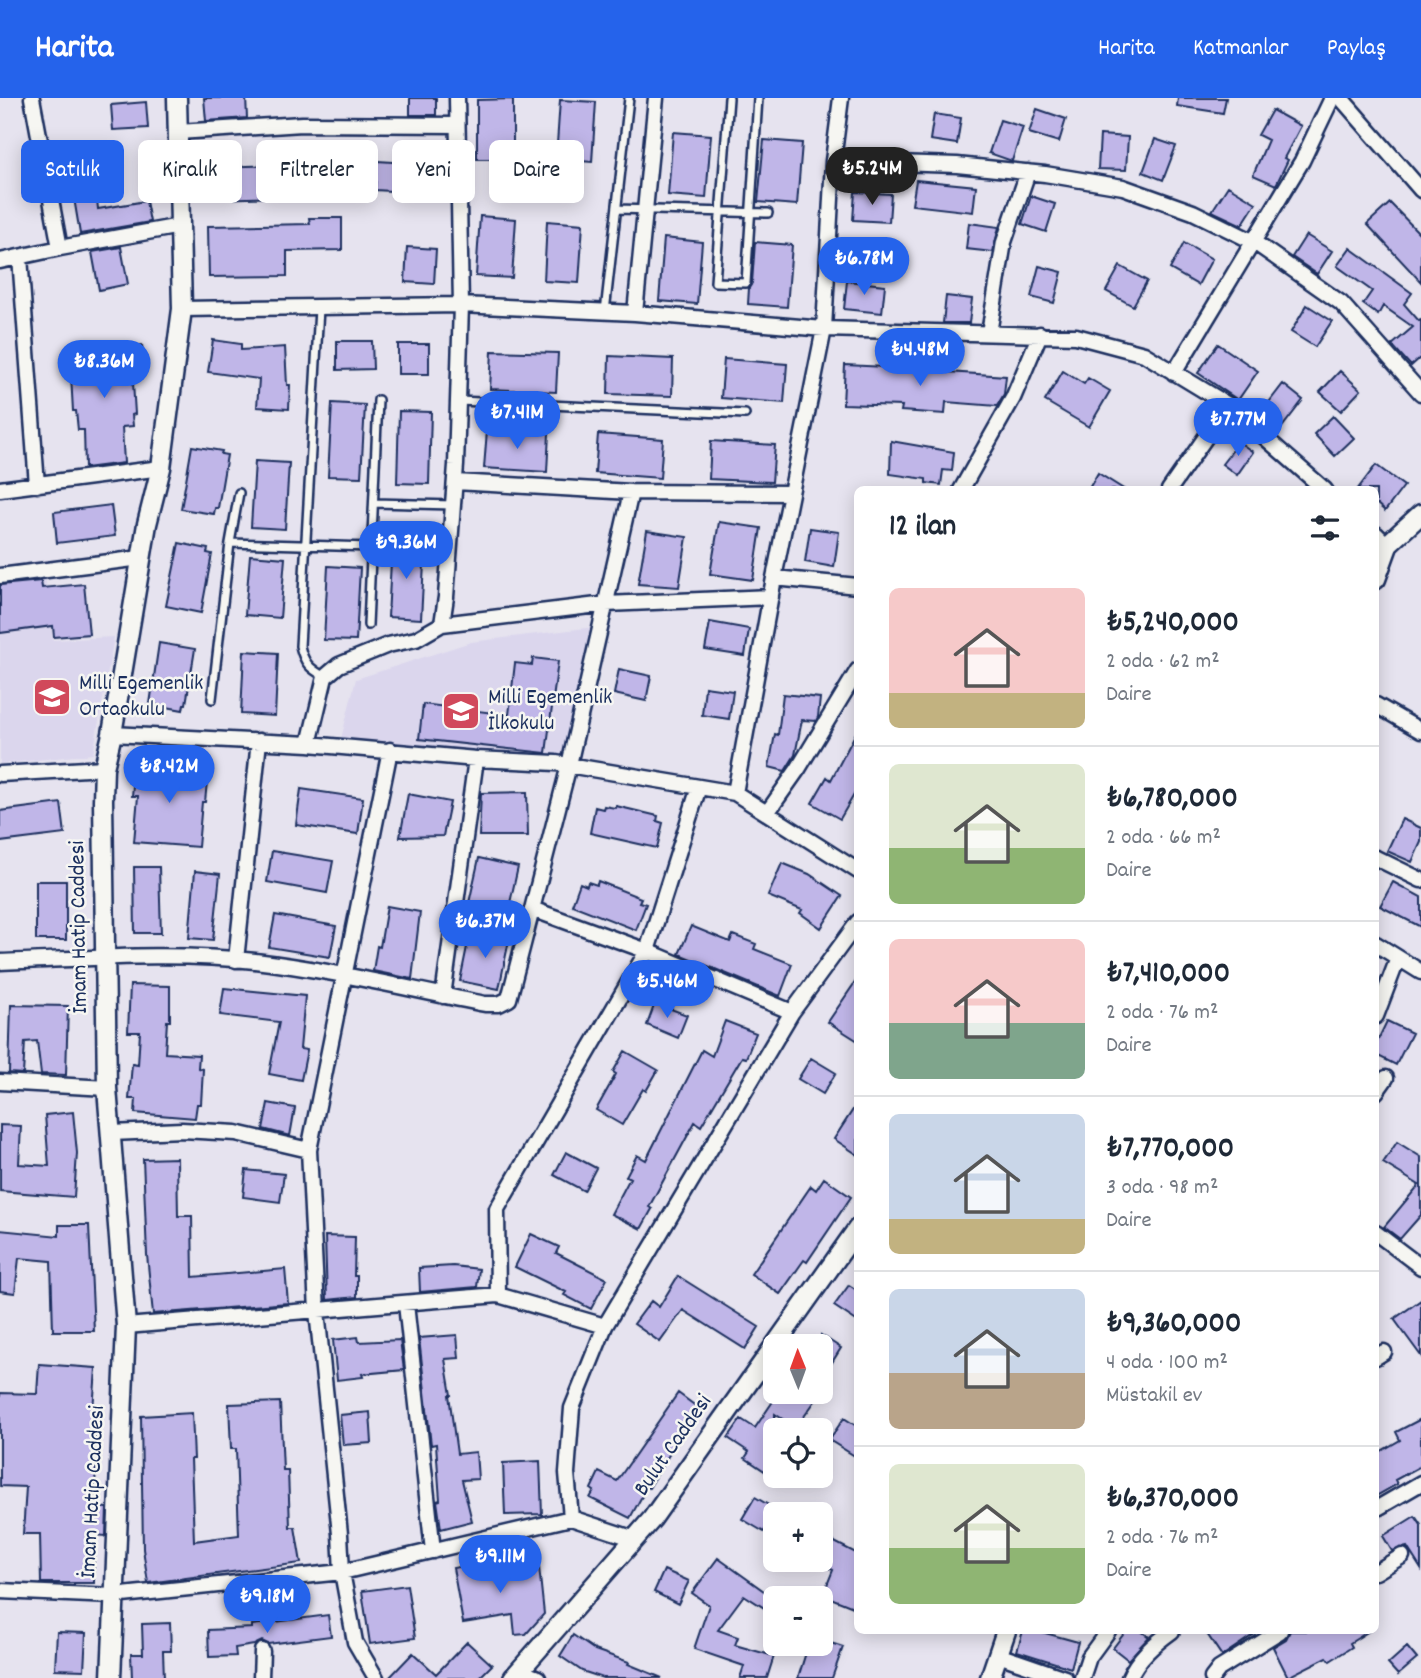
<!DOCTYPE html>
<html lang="tr">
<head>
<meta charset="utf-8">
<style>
	:root { --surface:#fff; --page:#f2f2f3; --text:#1f2937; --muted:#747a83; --line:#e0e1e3; --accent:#2563eb }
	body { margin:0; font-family:Dekko,sans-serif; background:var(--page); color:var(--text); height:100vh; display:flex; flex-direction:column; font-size:26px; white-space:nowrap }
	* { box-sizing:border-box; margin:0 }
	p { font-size:23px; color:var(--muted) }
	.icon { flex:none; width:38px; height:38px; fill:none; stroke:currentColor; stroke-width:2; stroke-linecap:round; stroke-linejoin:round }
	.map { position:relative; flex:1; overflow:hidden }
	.side { position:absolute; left:854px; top:388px; width:525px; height:1148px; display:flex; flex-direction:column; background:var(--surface); border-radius:10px; box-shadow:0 4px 18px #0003 }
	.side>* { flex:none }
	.hud { position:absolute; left:21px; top:42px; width:665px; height:63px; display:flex; gap:14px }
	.needle { width:46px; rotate:359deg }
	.controls { position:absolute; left:763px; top:1236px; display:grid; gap:14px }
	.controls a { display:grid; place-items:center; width:70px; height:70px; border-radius:10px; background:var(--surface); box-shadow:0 4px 18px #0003; font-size:35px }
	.price { position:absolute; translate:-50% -60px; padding:0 16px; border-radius:24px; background:var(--accent); color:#fff; font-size:23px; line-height:46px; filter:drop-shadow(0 2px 4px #0008) }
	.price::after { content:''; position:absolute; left:50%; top:42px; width:21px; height:16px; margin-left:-10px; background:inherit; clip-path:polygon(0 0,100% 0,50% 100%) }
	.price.on { background:#222; color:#fff }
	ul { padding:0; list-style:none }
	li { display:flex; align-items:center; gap:21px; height:175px; padding:0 35px }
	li+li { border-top:2px solid var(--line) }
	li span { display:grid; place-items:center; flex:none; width:196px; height:140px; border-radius:10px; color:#555 }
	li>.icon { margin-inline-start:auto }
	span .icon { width:84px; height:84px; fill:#fffc; stroke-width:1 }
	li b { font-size:30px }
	h2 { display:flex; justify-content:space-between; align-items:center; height:84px; padding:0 35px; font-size:30px }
	.pill { padding:0 24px; border-radius:10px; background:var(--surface); box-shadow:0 4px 18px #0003; font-size:24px; line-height:63px }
	.pill.on { background:var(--accent); color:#fff }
	header { display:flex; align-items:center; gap:42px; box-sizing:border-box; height:98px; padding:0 35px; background:var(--accent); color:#fff }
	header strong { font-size:33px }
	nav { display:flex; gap:38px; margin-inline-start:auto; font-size:24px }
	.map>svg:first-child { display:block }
</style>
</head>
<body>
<header>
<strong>Harita</strong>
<nav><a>Harita</a><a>Katmanlar</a><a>Paylaş</a></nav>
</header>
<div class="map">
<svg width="1421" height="1580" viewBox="0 0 1421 1580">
	<rect width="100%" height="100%" fill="#e6e3ef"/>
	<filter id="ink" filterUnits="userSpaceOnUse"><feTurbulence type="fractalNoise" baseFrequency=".0143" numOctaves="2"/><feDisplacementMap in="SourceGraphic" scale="14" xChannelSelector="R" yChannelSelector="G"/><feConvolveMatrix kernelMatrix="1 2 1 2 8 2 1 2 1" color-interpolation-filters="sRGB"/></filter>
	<g filter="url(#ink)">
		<path fill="#dbd6ed" d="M45 477 53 542 114 539 93 656 0 666V481Z
			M594 529 563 664 340 645 356 581 471 544Z"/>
		<path fill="#c0b6e8" stroke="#1b2f5e" stroke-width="2" d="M204 0H246L247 20 206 23Z
			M410 0H436V17H410Z
			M1178 0H1226L1223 15 1177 8Z
			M513 1V61H477V2Z
			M560 2 596 4 592 64 556 61Z
			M146 4 148 30 113 32 111 7Z
			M1037 11 1066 21 1059 44 1029 35Z
			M1272 12 1301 28 1284 60 1288 62 1276 87 1253 77 1268 42 1258 37Z
			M934 16 961 20 957 46 930 42Z
			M1000 22 1023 29 1012 63 989 55Z
			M673 34 711 37 706 100 668 97Z
			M1100 37 1128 39 1126 72 1098 71Z
			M1155 41 1176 48 1163 82 1143 74Z
			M764 42 802 45 797 107 758 104Z
			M92 54 98 111 146 103 150 124 80 136 73 94H69L65 57Z
			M313 57 346 59 345 88 312 86Z
			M377 63 409 65 408 94 375 92Z
			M284 67 285 99 214 101 213 69Z
			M916 82 976 88 973 114 912 107Z
			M1228 88 1256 105 1242 127 1212 113Z
			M855 94 891 96 889 124 853 122Z
			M1031 98 1055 106 1046 134 1022 126Z
			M1390 105 1421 137V184L1367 126Z
			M480 118 516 121 512 180 476 178Z
			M309 120H342V152L287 153V178L209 179 208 128 310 126Z
			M547 123 583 126 579 185 544 183Z
			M969 125 999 129 993 154 966 151Z
			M1306 137 1332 153 1317 176 1292 159Z
			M664 140 702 144 697 206 659 203Z
			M755 144 792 147 787 209 748 206 749 190 752 185Z
			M1184 145 1212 161 1198 187 1170 171Z
			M121 149 128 186 99 192 92 154Z
			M407 149 436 151 434 186 405 184Z
			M1350 150 1412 195 1404 206 1419 223 1421 222V259L1411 268 1392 247 1413 229 1383 208 1378 217 1363 206 1372 193 1337 168Z
			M1039 168 1062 174 1054 205 1031 199Z
			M1120 168 1147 183 1133 208 1106 193Z
			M847 183 885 187 882 215 844 211Z
			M946 198 972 201 969 225H943Z
			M1307 207 1332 223 1315 249 1291 234Z
			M213 242 241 246V252L285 249 287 287H290L289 311 257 309 259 281 208 274Z
			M337 243H372L373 271 337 272Z
			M398 246H429V276H398Z
			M1218 246 1258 273 1238 302 1198 275Z
			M142 247 145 268 132 269 135 316 132 317 133 328 122 329 124 365 85 370 84 332H78L76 313H73L71 277 64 278 62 257Z
			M492 253 558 255 556 294 490 291Z
			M609 258 673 261 672 298 608 296Z
			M724 261 787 266 784 305 721 300Z
			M845 267 948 272V274L1006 278 1004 296 997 308 946 304 945 316 901 313 902 308 843 306Z
			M1063 273 1084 286 1088 280 1110 293 1089 329 1045 303Z
			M1340 273 1361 292 1341 313 1320 294Z
			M1283 286 1303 302 1283 328 1263 312Z
			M332 305 365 307 361 379 328 378Z
			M399 313 431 314 429 386 397 385Z
			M1333 318 1354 340 1335 358 1314 336Z
			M487 332 549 335 547 374 484 370Z
			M598 336 663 341 660 380 595 375Z
			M711 343 775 347 772 384 709 381Z
			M891 343 954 354 952 373 943 372 941 387 926 385V381L890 376Z
			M1239 344 1253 354 1237 377 1222 366Z
			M192 348 222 353 221 356 227 357 218 410H215L214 416 181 411Z
			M255 363 289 365 285 431 251 429Z
			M1376 367 1404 388 1385 413 1376 405V392H1357Z
			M1098 375 1125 392H1088Z
			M111 407 115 438 57 445 54 414Z
			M719 424 761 430 753 482 710 476Z
			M810 430 839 434 834 469 805 464Z
			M647 433 687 439 679 489 638 486Z
			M179 445 208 451 207 455 212 456 201 515 166 508Z
			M392 445 425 447 421 521 388 519Z
			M250 457 285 460 280 520 245 517Z
			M328 468 360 470 356 543 324 542Z
			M41 483 42 490 84 486 89 536 54 539 53 528 0 535V487Z
			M710 524 749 531 745 558 705 552Z
			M159 545 195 551 186 606H184L183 612 150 606Z
			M244 553 278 555 275 618 241 616Z
			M533 560 558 563 546 655 419 641 423 606 509 617 515 565 532 567Z
			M619 571 651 578 646 603 614 596Z
			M705 589 733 593 729 621 702 617Z
			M783 596 820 600 818 619 816 623 802 622 795 657 785 673 769 669 775 636 778 637Z
			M858 631V690L840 721 812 705 827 679 831 682Z
			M135 667 208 673 205 704H202L198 749 134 744 138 698H132Z
			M301 691 363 700 358 736 296 727Z
			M527 694 528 738H479L481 695Z
			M408 696 450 704 443 738 400 739Z
			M61 705 65 736 0 744V713Z
			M604 708 615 710 616 708 658 718 657 723 663 725 657 750 590 735 595 709 603 711Z
			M1402 721 1421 730V744L1412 764 1387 753Z
			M272 753 333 763 327 795 267 784Z
			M479 760 518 769 508 814 469 805Z
			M782 765 809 776 842 798 821 830 800 815 802 812 768 798Z
			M134 769H159L161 835H135Z
			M195 773 220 776 213 842 189 840Z
			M36 783H66V842H36Z
			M598 783 641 800 639 804 646 806 636 832 572 807 580 785 587 788 588 784 597 787Z
			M1393 784 1421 799V829L1380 808Z
			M387 808 420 814 412 881 373 873 377 848 380 849Z
			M275 817 336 828 330 859 269 849Z
			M691 828 730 844 733 837 756 846 754 851 792 866 780 898 679 856Z
			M470 834 509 842 499 891 460 883Z
			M858 880V943L828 924Z
			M130 887 170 888V923H167L165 955 199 957 198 970 203 971 201 1006H197L195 1020 135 1015 136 1001H129L132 966 138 967 140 934H128Z
			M224 890 305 898 300 951 307 952 301 982 269 976 279 924 220 917Z
			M655 905 687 917 678 940 647 927Z
			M11 907 68 908 66 977 41 976 37 943 25 944 23 976 9 975Z
			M725 923 756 935 746 960 742 959 701 1028 695 1024 649 1109 652 1111 641 1131 611 1116 630 1080 626 1078 637 1057 646 1062 702 952 712 958Z
			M1387 923 1412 935 1396 967 1376 957V946Z
			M625 953 658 972 646 993 643 991 622 1027 596 1012 616 976 613 974Z
			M811 960 836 975 823 996 798 981Z
			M858 1004V1057L834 1041Z
			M268 1005 295 1010 290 1038 263 1031Z
			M73 1014 77 1055 74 1099 0 1093V1027L21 1028 19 1066 49 1068 45 1017Z
			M1397 1044 1421 1059V1117L1400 1141 1384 1129 1419 1087 1383 1065Z
			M566 1054 596 1070 584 1093 554 1077Z
			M177 1060 178 1118H192L193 1179 285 1171 288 1205 153 1216 147 1157 143 1061Z
			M246 1072 284 1076 280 1104 243 1099Z
			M824 1080 851 1099 807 1164 804 1162 780 1196 751 1176 811 1088 816 1092Z
			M59 1127H89L94 1233H53L51 1163 19 1160 15 1195 0 1193V1132L59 1138Z
			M531 1136 559 1149 556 1155 607 1181 591 1211 564 1197 566 1194 515 1169Z
			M325 1138 355 1139 354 1178H357V1199L327 1202Z
			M453 1168 479 1171 477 1189 420 1194 419 1170Z
			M678 1178 759 1229 745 1251 683 1212 660 1244 634 1226 651 1203 659 1209Z
			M849 1187 858 1193V1224L834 1208Z
			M1421 1202V1258L1394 1221Z
			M457 1237 459 1260 445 1261 451 1297H449L457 1356 476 1354 478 1381 462 1382 472 1423 441 1431 437 1403 440 1402 436 1346 431 1347 419 1240Z
			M821 1237 841 1250 821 1282Z
			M358 1239 359 1244 400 1242 404 1272 362 1276 363 1279 337 1282 333 1242Z
			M39 1266 96 1270 93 1313 97 1314 92 1366H96L94 1409 107 1410 106 1438 94 1437V1485H41L40 1436H23L26 1389 0 1388V1295L37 1296Z
			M780 1293H801L815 1303 796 1330 775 1316V1380L745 1360 749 1354 728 1340 741 1321 755 1330Z
			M678 1295 701 1312 670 1355 649 1390 647 1389 630 1420 590 1400 594 1393 591 1391 599 1374 617 1383Z
			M280 1304 283 1372H288L290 1429H295L301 1465 148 1485 143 1451 141 1318 192 1315 194 1361H191L194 1443 239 1437 236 1351H231L229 1306Z
			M370 1314 372 1345 343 1347 340 1317Z
			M844 1320 858 1329V1360L829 1342Z
			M1421 1321V1368L1395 1382 1397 1386 1376 1398V1356L1400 1342 1396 1334Z
			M540 1363 542 1416 505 1417 503 1365Z
			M755 1399 777 1412 764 1434 742 1421Z
			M1415 1418 1421 1427V1471L1407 1449 1392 1453 1383 1438Z
			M821 1437 858 1456V1511L823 1497 833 1472 821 1466Z
			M718 1460 775 1501V1517L744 1497 718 1532 738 1539 735 1547 774 1558 767 1580H740L744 1568 694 1551 709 1507 692 1495Z
			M495 1463 496 1473 539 1469 544 1516 526 1536 515 1537 513 1517 463 1525 453 1470Z
			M664 1472 689 1483 678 1506 654 1494Z
			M407 1487 415 1540 370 1546 362 1493Z
			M328 1517 331 1538 268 1546 262 1543 254 1547 235 1550 236 1558 209 1559 208 1532 252 1530V1527Z
			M170 1525 171 1553H163L164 1580H132L131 1556H143L142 1526Z
			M1023 1533H1038L1078 1544 1071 1570 1017 1553Z
			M1126 1533H1141L1149 1539 1128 1562 1113 1550Z
			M1205 1533H1259L1222 1558Z
			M1290 1533H1369L1350 1545 1352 1549 1330 1563 1327 1559 1288 1579 1273 1549 1286 1541Z
			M57 1534 86 1535 84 1572 55 1571Z
			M573 1537 595 1552 629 1564 628 1566 662 1580H603L582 1573 560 1558Z
			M821 1542 843 1549 832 1580H798L809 1545H821Z
			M467 1544 492 1567 479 1580H389L413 1555 436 1576Z
			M1407 1549 1417 1561 1398 1577 1388 1566Z"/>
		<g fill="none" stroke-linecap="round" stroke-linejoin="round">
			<defs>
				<path id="service" d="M729 0 715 184 746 185 758 0
					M617 111 768 115
					M319 210 300 548C304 565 309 570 325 579
					M605 214 629 0
					M459 303 745 316
					M375 405 453 407
					M230 445 372 449
					M368 527 378 302
					M212 601 230 445 239 395"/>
				<path id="minor" d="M32 0 60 150
					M1341 0 1421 92
					M178 34 302 26 457 27
					M833 63 957 67 1045 76 1123 89 1193 114 1254 144 1341 205 1421 295
					M20 159 37 387
					M0 163 60 150 180 128
					M182 211 461 207 635 215 824 231 1076 238 1144 256 1228 307 1325 392
					M635 215 656 0
					M989 235 1004 144 1028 74
					M1174 275 1302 63 1332 0
					M455 384 631 394 791 395
					M0 391 161 370
					M961 392 1013 300 1040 236
					M1169 392 1228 307
					M1376 436 1388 448
					M0 478 141 460
					M774 480 858 488
					M442 526 606 506 771 499
					M1376 607 1421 633
					M112 636 309 646 476 661 556 665 735 695 858 773
					M309 646 325 579 339 567 388 547 416 541 442 526 446 499 456 367 461 207 457 0
					M0 676 104 670
					M735 695 774 480 824 231 833 63 841 0
					M767 715 798 671 858 572
					M1376 760 1421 782
					M532 811 647 853 792 914
					M1376 846 1421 874
					M236 862 259 643
					M0 864C84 861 171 853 255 863 332 872 408 891 485 906H499L509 901 569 667 631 394
					M443 898 476 661
					M1376 918 1398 860
					M0 984 107 990
					M1376 994 1386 980
					M111 1035 182 1032 236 1035 309 1052
					M1376 1135 1421 1169
					M498 1197 497 1111 647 853 699 689
					M406 1206 433 1453
					M126 1228 498 1197 605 1228
					M1376 1259 1384 1254
					M1376 1411 1421 1385
					M571 1420 567 1375 572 1310 605 1228 792 914 858 824
					M1376 1474 1402 1458
					M0 1493 113 1498 342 1474 571 1420 635 1441
					M998 1557 1065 1580
					M519 1573 538 1580
					M261 1580 262 1553
					M376 1580 355 1544 342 1474 340 1436 317 1213 309 1052 390 652
					M1082 1580 1089 1559 1108 1533
					M1129 1580C1138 1560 1154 1546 1172 1533
					M1212 1580 1219 1571 1280 1533"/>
				<path id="tertiary" d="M1376 457 1421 416
					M1376 481 1388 448
					M111 1580 126 1228 107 990 103 702 104 670 112 636 147 426 161 370 182 211 177 0
					M513 1580 652 1421 858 1130
					M990 1580 1006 1533"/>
			</defs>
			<use href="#service" stroke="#1b2f5e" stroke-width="12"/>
			<use href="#minor" stroke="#1b2f5e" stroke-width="19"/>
			<use href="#tertiary" stroke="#1b2f5e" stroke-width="23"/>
			<use href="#service" stroke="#f6f6f2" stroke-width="7"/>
			<use href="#minor" stroke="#f6f6f2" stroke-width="14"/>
			<use href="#tertiary" stroke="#f6f6f2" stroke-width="18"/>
		</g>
	</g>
	<defs>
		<symbol id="school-square" viewBox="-11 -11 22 22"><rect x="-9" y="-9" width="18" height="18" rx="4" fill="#d1495b" stroke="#f6f6f2"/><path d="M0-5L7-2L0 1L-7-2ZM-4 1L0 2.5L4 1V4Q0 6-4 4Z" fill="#fff"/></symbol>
	</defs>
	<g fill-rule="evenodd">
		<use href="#school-square" x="30" y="577" width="44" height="44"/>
		<use href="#school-square" x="439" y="591" width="44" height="44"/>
	</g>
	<g text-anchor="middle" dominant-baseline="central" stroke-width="5" stroke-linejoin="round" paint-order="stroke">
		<g font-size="23" fill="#1b2f5e" stroke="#f6f6f2" text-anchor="start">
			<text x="79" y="586">Milli Egemenlik<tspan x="79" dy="26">Ortaokulu</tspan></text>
			<text x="488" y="600">Milli Egemenlik<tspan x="488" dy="26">İlkokulu</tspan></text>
		</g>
		<g font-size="23" fill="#1b2f5e" stroke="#f6f6f2">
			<text transform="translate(80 829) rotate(-91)">İmam Hatip Caddesi</text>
			<text transform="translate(674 1348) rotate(-55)">Bulut Caddesi</text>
			<text transform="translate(94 1394) rotate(-87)">İmam Hatip Caddesi</text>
		</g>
	</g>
</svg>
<div class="controls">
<a><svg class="needle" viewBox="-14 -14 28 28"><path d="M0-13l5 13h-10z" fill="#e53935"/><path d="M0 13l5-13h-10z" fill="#747a83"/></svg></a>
<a><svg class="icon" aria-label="locate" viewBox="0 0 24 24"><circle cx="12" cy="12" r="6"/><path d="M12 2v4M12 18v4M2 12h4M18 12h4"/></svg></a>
<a>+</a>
<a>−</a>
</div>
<b class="price on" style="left:872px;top:109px">₺5.24M</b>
<b class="price" style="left:864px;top:199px">₺6.78M</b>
<b class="price" style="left:920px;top:290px">₺4.48M</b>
<b class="price" style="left:104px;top:302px">₺8.36M</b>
<b class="price" style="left:517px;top:353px">₺7.41M</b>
<b class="price" style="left:1238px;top:360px">₺7.77M</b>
<b class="price" style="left:406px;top:483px">₺9.36M</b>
<b class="price" style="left:169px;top:707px">₺8.42M</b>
<b class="price" style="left:485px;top:862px">₺6.37M</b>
<b class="price" style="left:667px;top:922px">₺5.46M</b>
<b class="price" style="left:500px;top:1497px">₺9.11M</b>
<b class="price" style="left:267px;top:1537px">₺9.18M</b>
<div class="hud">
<a class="pill on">Satılık</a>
<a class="pill">Kiralık</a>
<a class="pill">Filtreler</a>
<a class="pill">Yeni</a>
<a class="pill">Daire</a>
</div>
<section class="side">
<h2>12 ilan<svg class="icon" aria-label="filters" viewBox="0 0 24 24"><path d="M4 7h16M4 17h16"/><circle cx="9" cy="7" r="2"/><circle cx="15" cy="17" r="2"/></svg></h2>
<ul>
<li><span style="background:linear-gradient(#f6c9c9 75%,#c2b280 0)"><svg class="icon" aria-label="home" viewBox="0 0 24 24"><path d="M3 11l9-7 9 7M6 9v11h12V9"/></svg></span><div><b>₺5,240,000</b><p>2 oda · 62 m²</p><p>Daire</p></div></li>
<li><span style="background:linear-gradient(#dfe7d0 60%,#8fb573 0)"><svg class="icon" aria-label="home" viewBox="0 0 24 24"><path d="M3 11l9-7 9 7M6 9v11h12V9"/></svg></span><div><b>₺6,780,000</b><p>2 oda · 66 m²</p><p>Daire</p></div></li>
<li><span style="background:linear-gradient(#f6c9c9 60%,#7fa58c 0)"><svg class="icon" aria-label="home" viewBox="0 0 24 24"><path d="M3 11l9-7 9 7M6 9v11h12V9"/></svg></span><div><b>₺7,410,000</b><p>2 oda · 76 m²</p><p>Daire</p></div></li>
<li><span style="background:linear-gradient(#c9d6e8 75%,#c2b280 0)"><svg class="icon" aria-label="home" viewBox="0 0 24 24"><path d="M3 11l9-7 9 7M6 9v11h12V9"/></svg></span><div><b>₺7,770,000</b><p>3 oda · 98 m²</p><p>Daire</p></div></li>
<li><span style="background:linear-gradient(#c9d6e8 60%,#b9a48a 0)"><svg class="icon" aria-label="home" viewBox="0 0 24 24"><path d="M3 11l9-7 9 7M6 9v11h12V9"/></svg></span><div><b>₺9,360,000</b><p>4 oda · 100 m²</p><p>Müstakil ev</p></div></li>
<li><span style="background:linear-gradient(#dfe7d0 60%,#8fb573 0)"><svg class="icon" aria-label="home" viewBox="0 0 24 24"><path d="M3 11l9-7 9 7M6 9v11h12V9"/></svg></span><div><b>₺6,370,000</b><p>2 oda · 76 m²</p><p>Daire</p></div></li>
</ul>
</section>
</div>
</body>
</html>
